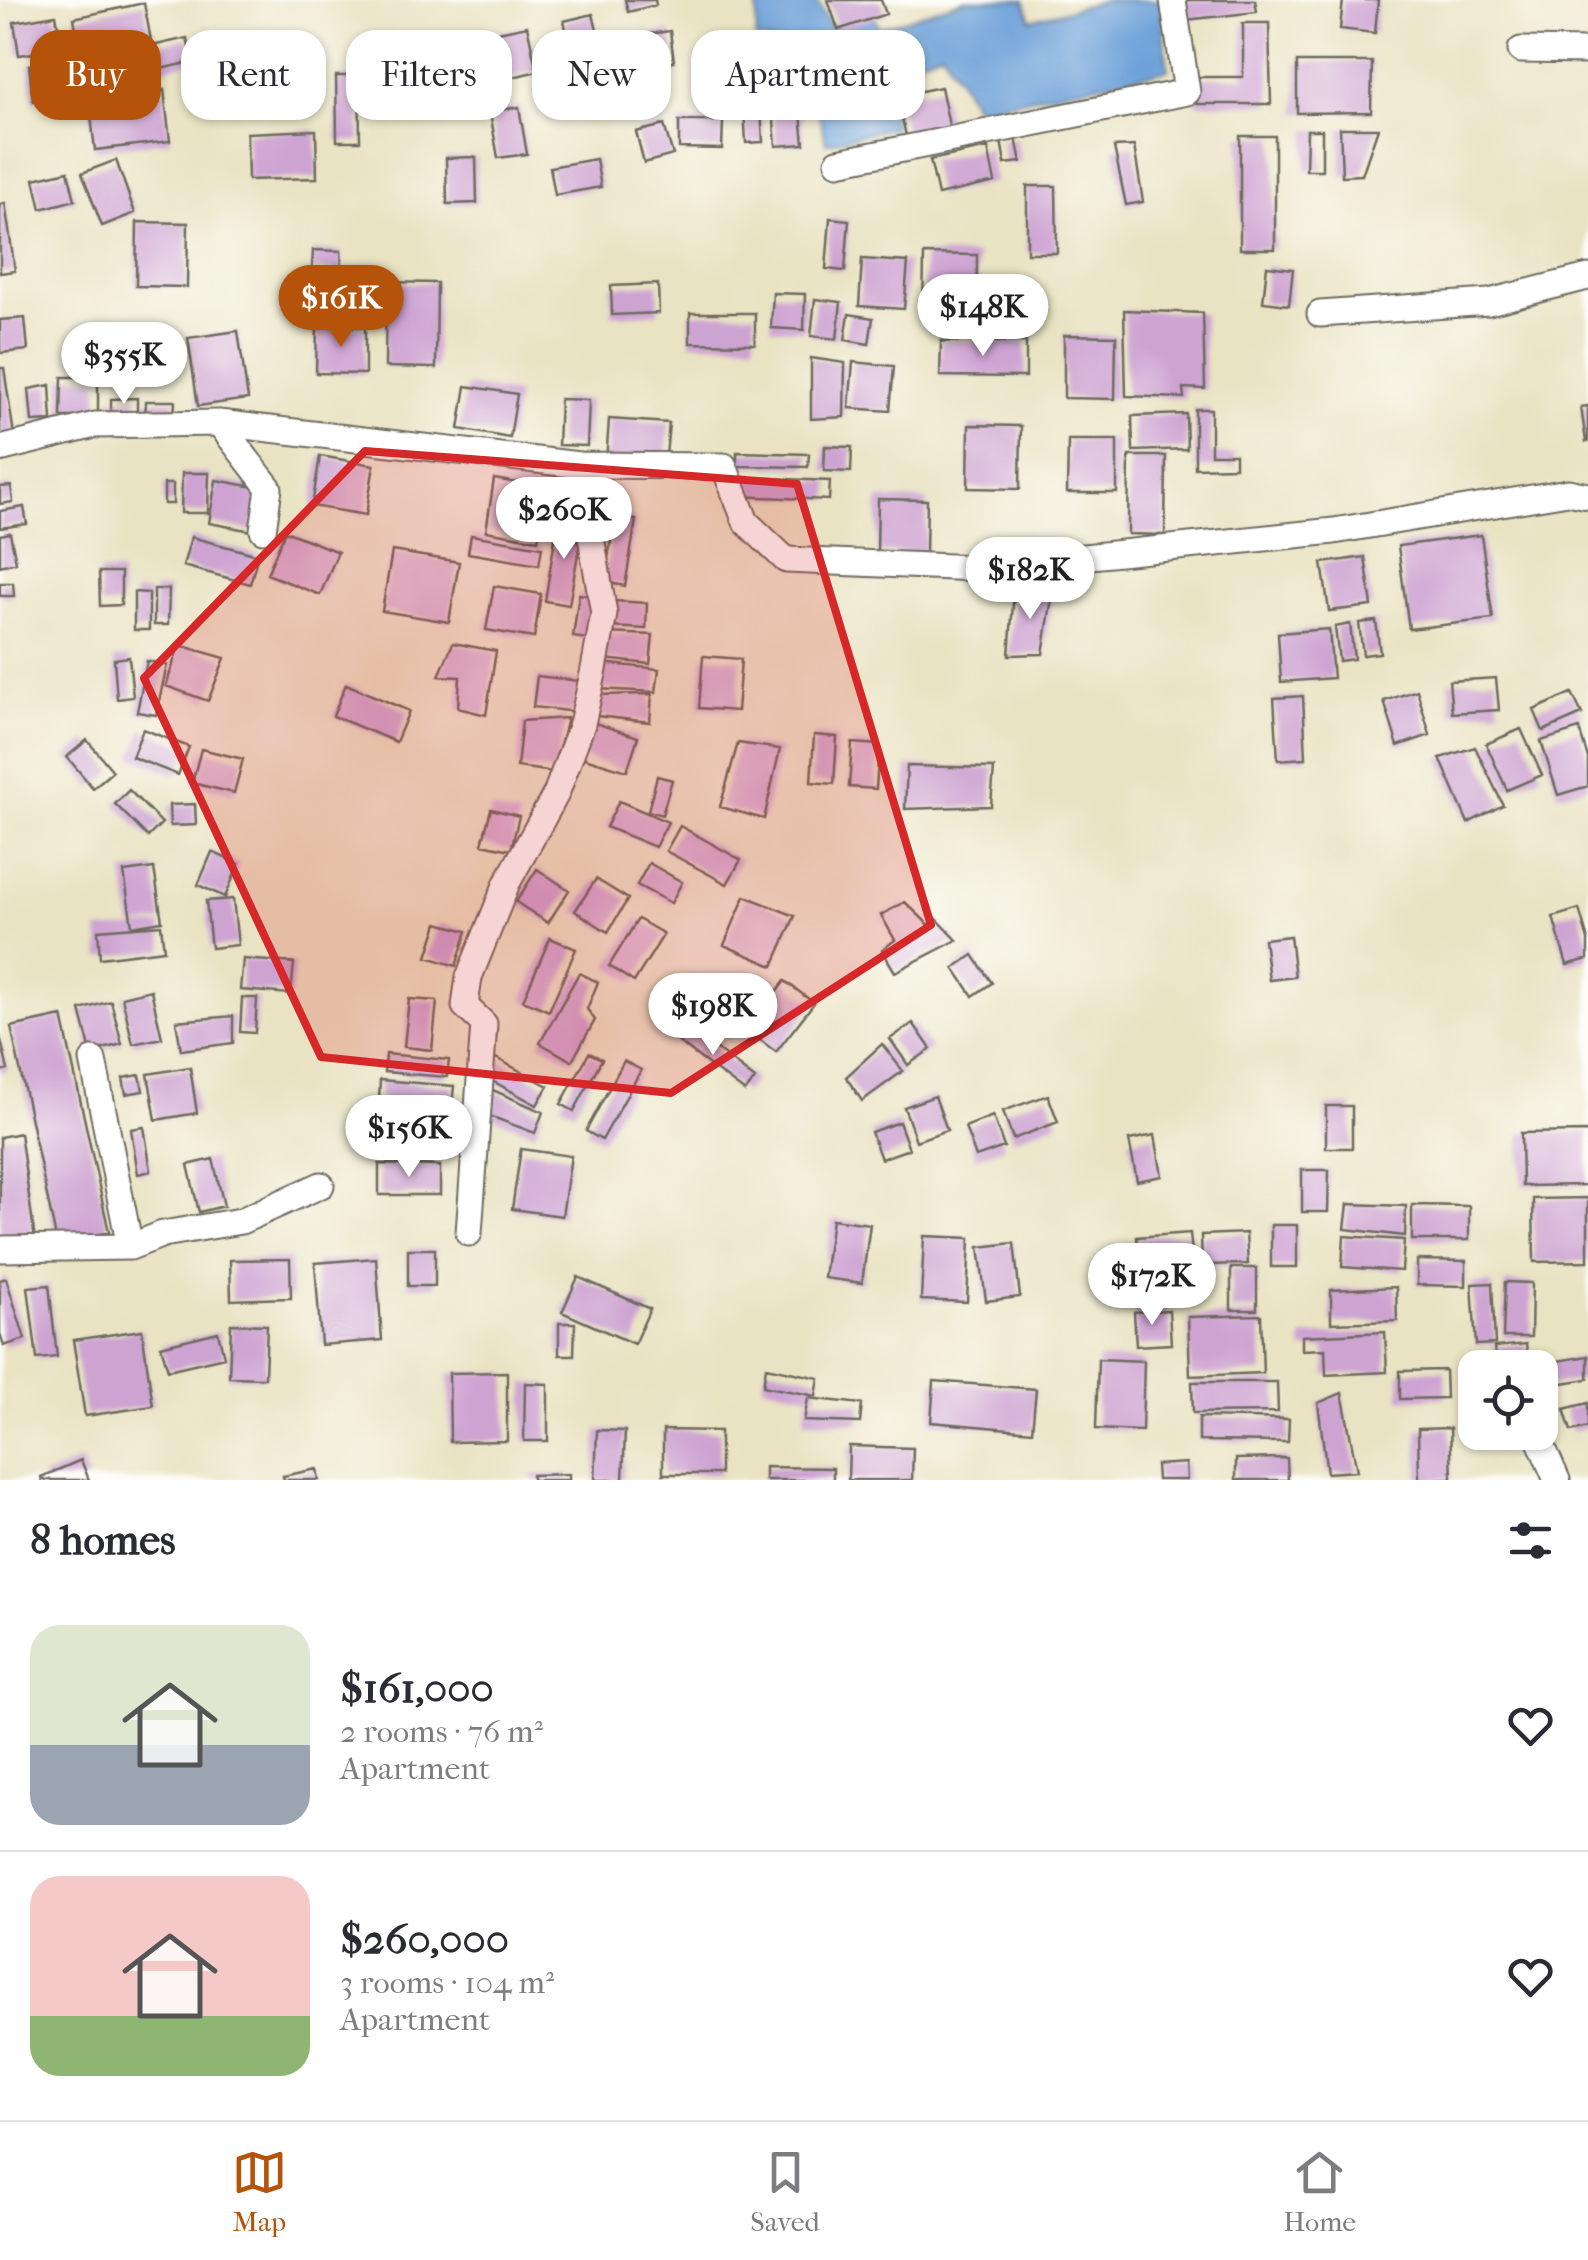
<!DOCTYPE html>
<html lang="en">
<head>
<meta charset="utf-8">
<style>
	:root { --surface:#fff; --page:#f2f2f3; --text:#2b2b33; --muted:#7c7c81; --line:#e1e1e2; --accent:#b45309 }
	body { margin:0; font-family:"IM FELL French Canon",serif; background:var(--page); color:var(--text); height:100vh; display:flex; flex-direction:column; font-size:38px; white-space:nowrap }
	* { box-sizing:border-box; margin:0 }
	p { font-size:32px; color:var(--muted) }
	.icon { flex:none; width:55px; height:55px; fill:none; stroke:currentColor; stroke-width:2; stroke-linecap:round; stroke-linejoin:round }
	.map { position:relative; height:1480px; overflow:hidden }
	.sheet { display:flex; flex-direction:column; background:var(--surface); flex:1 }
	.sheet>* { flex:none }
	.banner { position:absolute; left:30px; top:30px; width:1000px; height:90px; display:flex; gap:20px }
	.buttons { position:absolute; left:1458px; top:1350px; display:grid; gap:20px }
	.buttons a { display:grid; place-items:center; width:100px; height:100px; border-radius:20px; background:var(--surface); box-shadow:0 2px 8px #0004; font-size:50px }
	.price { position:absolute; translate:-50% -85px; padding:0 22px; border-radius:35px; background:#fff; color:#222; font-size:32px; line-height:65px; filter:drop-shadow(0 2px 5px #0008) }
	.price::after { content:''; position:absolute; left:50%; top:60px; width:30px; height:22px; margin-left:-15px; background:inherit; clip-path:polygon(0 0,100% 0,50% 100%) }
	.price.current { background:var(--accent); color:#fff }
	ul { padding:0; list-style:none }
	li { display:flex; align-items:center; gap:30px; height:250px; padding:0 30px }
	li+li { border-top:2px solid var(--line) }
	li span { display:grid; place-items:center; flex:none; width:280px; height:200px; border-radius:30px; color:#555 }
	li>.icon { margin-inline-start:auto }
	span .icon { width:120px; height:120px; fill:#fffc; stroke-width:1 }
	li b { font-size:42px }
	h2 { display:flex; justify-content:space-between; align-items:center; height:120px; padding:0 30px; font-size:42px }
	.tag { padding:0 35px; border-radius:30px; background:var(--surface); box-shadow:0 2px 8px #0004; font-size:35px; line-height:90px }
	.tag.current { background:var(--accent); color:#fff }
	.tabs { display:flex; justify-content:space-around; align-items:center; height:140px; border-top:2px solid var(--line); background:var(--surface); font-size:28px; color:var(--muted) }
	.tabs a { display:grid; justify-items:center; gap:5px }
	.tabs .current { color:var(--accent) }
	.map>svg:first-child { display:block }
</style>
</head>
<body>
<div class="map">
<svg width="1588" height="1480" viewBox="0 0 1588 1480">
	<rect width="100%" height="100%" fill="#fdfcf7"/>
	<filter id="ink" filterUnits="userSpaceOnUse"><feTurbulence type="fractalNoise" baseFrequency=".01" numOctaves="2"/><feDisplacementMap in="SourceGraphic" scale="20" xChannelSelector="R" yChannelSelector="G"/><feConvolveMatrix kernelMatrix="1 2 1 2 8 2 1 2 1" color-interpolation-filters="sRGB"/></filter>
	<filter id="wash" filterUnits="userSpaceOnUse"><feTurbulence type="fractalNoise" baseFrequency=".0048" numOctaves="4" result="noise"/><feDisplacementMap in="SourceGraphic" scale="40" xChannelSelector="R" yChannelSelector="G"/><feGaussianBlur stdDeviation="2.25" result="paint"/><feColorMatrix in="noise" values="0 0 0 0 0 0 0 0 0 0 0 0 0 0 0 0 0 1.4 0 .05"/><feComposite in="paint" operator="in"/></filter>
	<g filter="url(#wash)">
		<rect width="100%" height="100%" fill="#e9e3c3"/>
		<path fill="#6da1d9" stroke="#4c6682" stroke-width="2.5" d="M758 0H816L831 27 872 14 880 28 965 0H1024L1031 20 1105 0H1160L1168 70 977 109 942 51 884 72 895 127 826 143 802 46 756 39Z"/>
		<g id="blocks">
			<path fill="#cda3d2" d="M625 0H655L656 5 628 12Z
				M828 0H881L886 14 838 30Z
				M1183 0H1255L1257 12 1185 20Z
				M1343 0H1378L1375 33 1340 29Z
				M144 3 152 46 187 38 192 62 129 76 120 31 78 40 74 18Z
				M593 14 604 59 575 66 564 21Z
				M56 15 62 49 19 55 14 22Z
				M1243 23H1269L1271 104H1196V77H1243Z
				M527 26 537 71 509 78 498 32Z
				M670 31 674 62 646 66 642 35Z
				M61 62 66 98 33 101 29 65Z
				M1297 62H1372L1371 112 1297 113Z
				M336 76H359L360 141H337Z
				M941 87 950 130 907 140 897 96Z
				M164 90 170 141 95 150 89 99Z
				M799 93 804 144 776 146 772 95Z
				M519 107 527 154 498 158 490 112Z
				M761 108 763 142 746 143 744 109Z
				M679 121H723L722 149 679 148Z
				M664 125 673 155 644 163 636 132Z
				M1340 128H1378L1362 175 1342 176Z
				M316 130 317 178 248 180 247 133Z
				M1307 130H1322V170H1306Z
				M1240 136H1275V249H1240Z
				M1016 138 1021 162 1005 164 1001 140Z
				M1134 146 1143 202 1126 205 1114 147Z
				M988 148 995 182 938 195 930 160Z
				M476 157 477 203 447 204 446 158Z
				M596 159 601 187 555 195 550 167Z
				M116 160 135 213 102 226 82 173Z
				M68 171 75 200 41 209 34 179Z
				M1027 186H1056L1057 253H1027Z
				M5 203 15 271 0 273V204Z
				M830 218 849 220 845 271 826 269Z
				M137 222 188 223 187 287 136 286Z
				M313 250 341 251 342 270 312 269Z
				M924 254 977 255V317L923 316Z
				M862 259 908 262 904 309 859 306Z
				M1267 266 1293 269 1289 305 1263 302Z
				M386 282 437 283 436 368 385 367Z
				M658 284 659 313 612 315 611 286Z
				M773 293 805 294 804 330 771 328Z
				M815 299 841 302 837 339 811 336Z
				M1124 310 1203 313 1205 389 1183 388 1184 398 1126 396Z
				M690 313H755V344L690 343Z
				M849 314 873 318 869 344 845 340Z
				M25 318 28 350 0 353V320Z
				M317 326 365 327V374L316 373Z
				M238 331 248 399 198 406 188 338Z
				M1064 335 1116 336 1115 399 1064 398Z
				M941 341 1026 342V377L940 376Z
				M811 358 845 363 844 417 811 419Z
				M853 362 894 366 890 411 849 408Z
				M0 368H4L14 435 0 437Z
				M62 377H98V417H61Z
				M50 385 52 421 32 422 29 389Z
				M466 386 517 394 510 438 459 429Z
				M137 398V416H111V399Z
				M560 399 589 400 587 446 558 445Z
				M146 401H175L174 420H145Z
				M1588 406V442H1586L1581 407Z
				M1195 409H1211V454H1235V467L1195 468Z
				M1186 414 1187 449 1133 451 1132 416Z
				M609 419 669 423 665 467 606 462Z
				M969 425 1021 426 1020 489 968 488Z
				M1068 440H1117V493H1067Z
				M825 446 852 447 851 472 824 471Z
				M737 452 809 454 808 467 737 466Z
				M320 456 374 465 366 515 312 506Z
				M1129 456H1166L1165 535 1128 534Z
				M182 473H209L208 513H181Z
				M738 477 830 481 829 500 737 496Z
				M494 479 547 488 538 540 486 531Z
				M216 480 260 488 252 531 209 523Z
				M164 484H173V504H164Z
				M11 486 13 502 0 504V487Z
				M878 499 927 500 926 553 877 552Z
				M24 507 27 524 0 528V511Z
				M615 517 636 520 625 586 604 582Z
				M558 520 583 525 569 605 545 601Z
				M285 531 338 552 320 595 267 574Z
				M10 533 16 562 0 566V535Z
				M471 535 542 547 539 565 468 553Z
				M1481 535 1493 619 1409 629 1398 546Z
				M191 537 258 555 250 584 183 566Z
				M392 551 459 562 449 622 382 611Z
				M1365 557 1372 606 1329 611 1322 563Z
				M99 572H121V605L100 606Z
				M0 583H13L14 596H0Z
				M494 586 541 594 534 638 486 630Z
				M154 589H169L168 625H154Z
				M1014 591H1053L1043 654 1009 655Z
				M134 592 149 593V630H134Z
				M579 594 600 597 594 640 573 637Z
				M613 601 647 603 646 629 611 627Z
				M1376 621 1380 653 1363 655 1359 623Z
				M1350 624 1354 659 1339 661 1335 627Z
				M1329 629 1333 678 1281 682 1278 633Z
				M604 633 653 635 650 664 603 659Z
				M453 643 496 651 486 715 458 708 460 677 439 676Z
				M179 645 225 658 208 701 166 686Z
				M703 656 741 659 737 711 699 708Z
				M129 657 133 697 117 699 114 659Z
				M147 661 167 665 156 715 137 712Z
				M601 663 659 669 656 692 597 689Z
				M537 676 580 681 577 712 533 707Z
				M1496 678 1499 710 1452 713 1449 681Z
				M346 684 409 711 396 742 333 716Z
				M1417 690 1430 735 1398 746 1384 701Z
				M1572 693 1582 714 1543 731 1534 710Z
				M652 694 650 722 597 716 594 695Z
				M1303 696 1306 758 1278 760 1274 698Z
				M567 718 554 772 517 767 522 721Z
				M592 722 638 737 627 771 581 757Z
				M143 729 189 747 178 775 132 757Z
				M1521 729 1542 775 1507 790 1486 744Z
				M1579 729 1588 758V786L1558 795 1541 741Z
				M814 735 837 737 834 784 811 782Z
				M87 740 113 771 93 788 67 757Z
				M738 743 780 749 764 819 720 807Z
				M852 743 879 745 876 789 849 787Z
				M1475 747 1503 805 1468 823 1440 758Z
				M201 749 243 759 234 793 192 783Z
				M907 766 994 768 991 806 905 809Z
				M657 776 672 780 662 815 648 811Z
				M129 790 162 823 148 837 115 804Z
				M619 801 668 822 655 847 606 827Z
				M195 804 196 825 170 826 169 805Z
				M491 809 519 816 511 850 482 844Z
				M680 826 741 860 727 884 666 851Z
				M212 852 239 864 225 897 198 885Z
				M649 863 682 882 671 903 637 885Z
				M154 868 162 921 132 926 124 872Z
				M537 869 569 890 548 923 516 902Z
				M596 879 628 899 608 932 575 911Z
				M745 896 795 916 773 966 724 945Z
				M233 899 238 945 211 948 206 901Z
				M905 902 929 925 936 918 957 940 895 972 882 950 895 940 881 915Z
				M1579 909 1588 940V959L1567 965 1553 917Z
				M638 919 664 934 634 982 609 966Z
				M438 923 467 931 456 966 427 957Z
				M161 925 164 950 100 958 98 930Z
				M1290 936 1295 977 1269 980 1264 939Z
				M550 938 576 949 549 1011 523 1000Z
				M973 955 992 983 973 996 954 968Z
				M243 959 294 963 291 994 240 990Z
				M579 973 598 982 587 1009 595 1020 572 1061 540 1043Z
				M785 981 814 1003 776 1052 747 1030Z
				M151 990 162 1038 133 1044 122 997Z
				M242 998H257L255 1033 240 1032Z
				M409 999 437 1001 432 1050 404 1047Z
				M111 1001 122 1044 91 1052 80 1010Z
				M62 1016 109 1232 57 1243 11 1027Z
				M233 1016V1043L181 1050 176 1021Z
				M682 1023 755 1079 745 1092 672 1037Z
				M913 1023 931 1049 908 1065 890 1039Z
				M0 1036 8 1070 0 1072Z
				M882 1044 903 1071 862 1101 846 1077Z
				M589 1053 602 1059 574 1111 561 1104Z
				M386 1054 449 1060 447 1077 384 1072Z
				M494 1057 548 1086 537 1105 483 1076Z
				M624 1061 641 1070 602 1140 586 1131Z
				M190 1067 197 1113 156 1120 148 1074Z
				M140 1075 143 1091 126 1094 123 1078Z
				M380 1080 454 1086 452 1106 379 1100Z
				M486 1087 543 1112 535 1133 487 1115Z
				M1048 1095 1058 1122 1013 1139 1003 1111Z
				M935 1096 947 1130 916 1141 904 1107Z
				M1326 1106H1352V1148H1326Z
				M993 1116 1004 1147 976 1157 965 1127Z
				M899 1122 909 1149 881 1159 871 1132Z
				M144 1127 151 1171 138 1174 131 1129Z
				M1588 1132V1185L1522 1186 1521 1133Z
				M20 1133 35 1239 0 1244V1137Z
				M1155 1135 1162 1176 1137 1181 1129 1140Z
				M521 1149 571 1156 562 1216 512 1209Z
				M213 1159 224 1206 199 1212 188 1165Z
				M379 1164 440 1166V1195H379Z
				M1302 1170H1329L1328 1212H1302Z
				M1588 1198V1261L1534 1262 1533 1199Z
				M1348 1204 1406 1206 1405 1236 1345 1229Z
				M1412 1205 1469 1206V1240H1412Z
				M832 1219 870 1224 862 1283 824 1278Z
				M1271 1225H1297V1267H1271Z
				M1190 1233 1194 1274 1140 1279 1137 1237Z
				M1246 1233 1248 1264 1202 1265 1201 1235Z
				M924 1236 970 1238 967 1302 921 1300Z
				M1344 1236 1404 1240 1402 1271 1342 1267Z
				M1014 1243 1020 1297 986 1301 979 1247Z
				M408 1249H435V1286H408Z
				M376 1258 382 1340 321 1345 315 1263Z
				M290 1259 291 1298 231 1300 230 1260Z
				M1417 1260 1466 1261V1286L1417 1285Z
				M1231 1268H1257V1310H1231Z
				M578 1277 650 1309 634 1344 562 1312Z
				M6 1278 25 1339 4 1346 0 1333V1280Z
				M1505 1282 1532 1283 1531 1337H1503Z
				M1492 1283 1495 1344 1476 1345 1472 1284Z
				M49 1285 57 1357 37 1359 28 1287Z
				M1396 1287 1397 1321 1331 1323V1290Z
				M1169 1310 1171 1344 1136 1346 1134 1312Z
				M1261 1315 1263 1373 1190 1376 1188 1317Z
				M559 1323H575L574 1355H559Z
				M231 1324 267 1325 265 1378 229 1377Z
				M142 1330 153 1406 85 1416 73 1340Z
				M218 1332 224 1357 168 1370 161 1346Z
				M1385 1332 1387 1372 1326 1375 1325 1349 1302 1350V1336Z
				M1526 1344 1529 1365 1497 1368 1494 1347Z
				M1588 1356V1379L1549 1385 1545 1363Z
				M1098 1359 1144 1361 1142 1431 1096 1429Z
				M766 1367 819 1378 816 1396 763 1386Z
				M1445 1370 1446 1398 1400 1399V1371Z
				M507 1372V1441L450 1442 449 1373Z
				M934 1381 1036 1389 1032 1431 931 1422Z
				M1192 1382H1277L1278 1412 1193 1413Z
				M525 1383 548 1384V1441H524Z
				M1342 1393 1357 1471 1327 1473 1318 1403Z
				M808 1398 862 1404 860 1423 804 1421Z
				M1588 1403V1427L1571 1431 1564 1409Z
				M1199 1417 1289 1419 1288 1442 1199 1441Z
				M1450 1428 1452 1478 1419 1480 1418 1429Z
				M597 1430 625 1431 623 1480H595Z
				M663 1430 720 1431V1474H663Z
				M849 1446 913 1448 912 1480H848Z
				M1287 1458 1288 1480H1236V1459Z
				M81 1460 89 1480H42L41 1477Z
				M1186 1463 1187 1480H1157L1156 1465Z
				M765 1467 833 1468V1480H765Z
				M317 1469 319 1480H284L283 1476Z
				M569 1474V1480H532V1475Z"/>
		</g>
	</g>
	<g filter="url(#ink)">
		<use href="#blocks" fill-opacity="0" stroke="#6e6b60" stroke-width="2.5"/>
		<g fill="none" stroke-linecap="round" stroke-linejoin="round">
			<defs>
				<path id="minor" d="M1521 50 1588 51
					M838 162 1187 92 1173 0
					M1320 314 1489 302 1588 277
					M219 423 269 488 263 530
					M0 449 95 425 219 423 579 465 724 466 746 522 786 560 976 568 1334 531 1568 492 1588 496
					M469 1233 484 1024 465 1006 469 977 507 883 556 794 582 724 594 669 604 614 579 465
					M130 1247 163 1234 241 1221 321 1185
					M0 1249 130 1247 93 1060
					M1536 1432 1557 1480"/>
			</defs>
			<use href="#minor" stroke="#6e6b60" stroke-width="29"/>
			<use href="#minor" stroke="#fff" stroke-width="25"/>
		</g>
	</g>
	<path fill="#d62828" fill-opacity="0.2" stroke="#d62828" stroke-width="8" stroke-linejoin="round" d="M365 451 797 484 931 925 671 1093 321 1057 144 678Z"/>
</svg>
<div class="buttons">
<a><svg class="icon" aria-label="locate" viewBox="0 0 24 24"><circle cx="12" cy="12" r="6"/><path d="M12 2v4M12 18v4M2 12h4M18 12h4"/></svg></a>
</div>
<b class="price current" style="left:341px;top:350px">$161K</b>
<b class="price" style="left:983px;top:359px">$148K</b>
<b class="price" style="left:124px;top:407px">$355K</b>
<b class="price" style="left:564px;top:562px">$260K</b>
<b class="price" style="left:1030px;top:622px">$182K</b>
<b class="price" style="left:713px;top:1058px">$198K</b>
<b class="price" style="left:409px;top:1180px">$156K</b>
<b class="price" style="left:1152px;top:1328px">$172K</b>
<div class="banner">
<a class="tag current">Buy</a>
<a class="tag">Rent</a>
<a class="tag">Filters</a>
<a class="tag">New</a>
<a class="tag">Apartment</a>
</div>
</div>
<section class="sheet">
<h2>8 homes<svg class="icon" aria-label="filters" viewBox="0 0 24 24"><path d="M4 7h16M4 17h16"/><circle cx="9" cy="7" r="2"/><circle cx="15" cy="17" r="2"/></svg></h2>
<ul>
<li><span style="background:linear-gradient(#dfe7d0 60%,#9aa5b1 0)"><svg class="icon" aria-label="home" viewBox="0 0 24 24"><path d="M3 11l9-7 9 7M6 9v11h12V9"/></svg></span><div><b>$161,000</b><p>2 rooms · 76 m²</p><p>Apartment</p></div><svg class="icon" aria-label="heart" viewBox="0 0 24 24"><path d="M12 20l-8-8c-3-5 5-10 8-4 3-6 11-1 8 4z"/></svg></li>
<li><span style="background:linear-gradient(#f6c9c9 70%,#8fb573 0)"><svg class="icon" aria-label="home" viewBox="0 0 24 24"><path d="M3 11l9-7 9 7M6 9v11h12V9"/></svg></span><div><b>$260,000</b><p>3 rooms · 104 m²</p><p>Apartment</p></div><svg class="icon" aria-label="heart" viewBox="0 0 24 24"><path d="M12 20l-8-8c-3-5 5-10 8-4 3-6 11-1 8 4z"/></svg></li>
</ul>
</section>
<nav class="tabs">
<a class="current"><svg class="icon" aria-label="map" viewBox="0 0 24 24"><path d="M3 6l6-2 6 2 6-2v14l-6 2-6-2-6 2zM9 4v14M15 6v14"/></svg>Map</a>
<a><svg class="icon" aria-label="saved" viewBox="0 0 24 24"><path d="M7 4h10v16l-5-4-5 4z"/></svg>Saved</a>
<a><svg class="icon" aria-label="home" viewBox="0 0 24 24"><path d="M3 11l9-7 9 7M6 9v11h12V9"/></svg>Home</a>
</nav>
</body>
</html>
